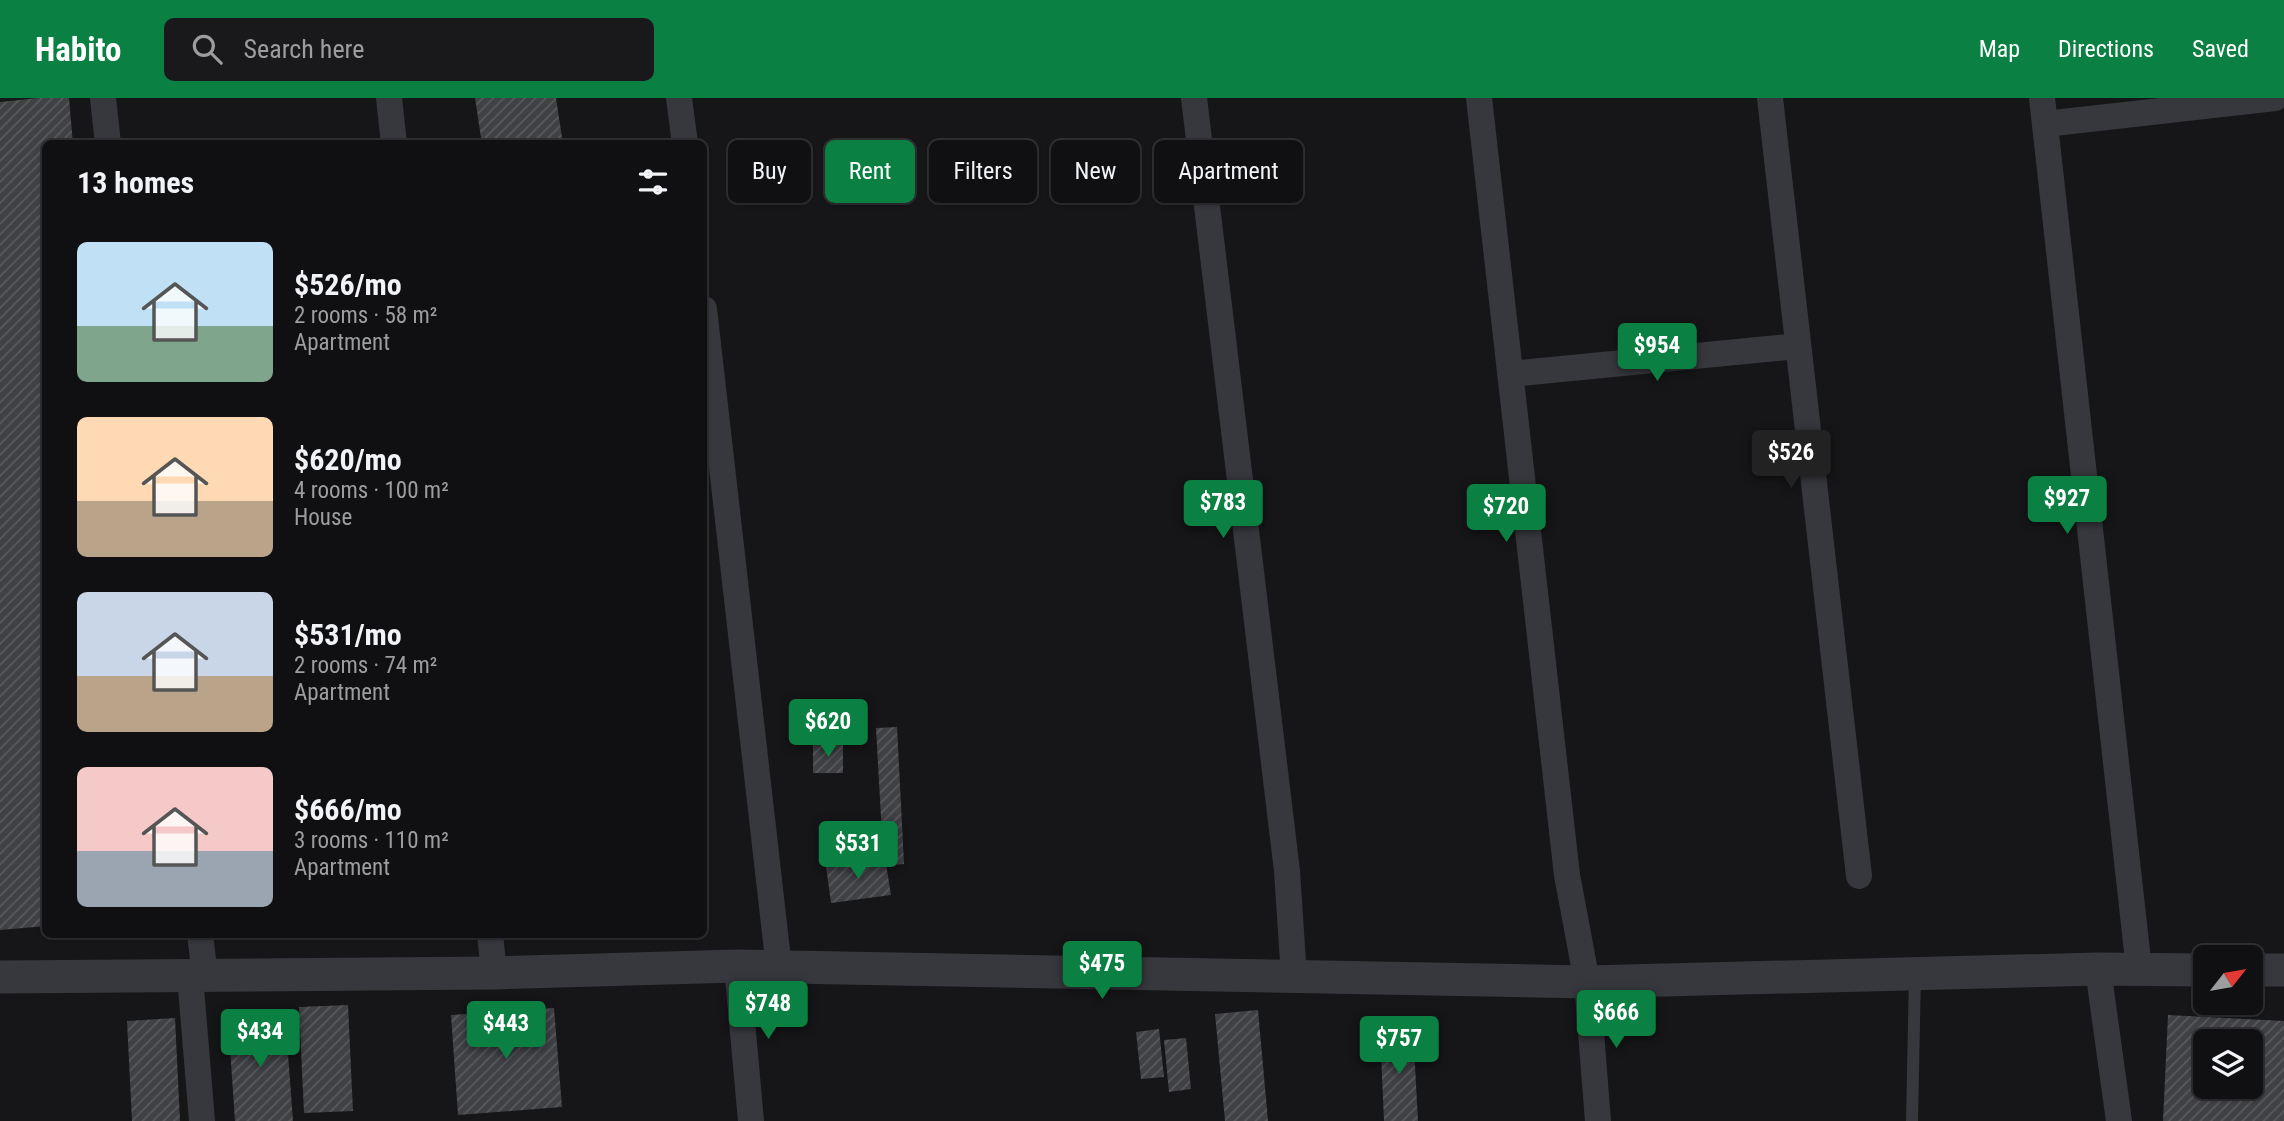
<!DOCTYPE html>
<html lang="en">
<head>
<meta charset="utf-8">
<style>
	:root { --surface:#101012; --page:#19191b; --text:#f1f3f6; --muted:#9c9d9f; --line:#303032; --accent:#0b8043 }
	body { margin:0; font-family:"Roboto Condensed",sans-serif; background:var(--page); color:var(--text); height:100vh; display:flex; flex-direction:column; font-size:26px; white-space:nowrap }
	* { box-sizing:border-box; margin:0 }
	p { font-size:23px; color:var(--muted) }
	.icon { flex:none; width:38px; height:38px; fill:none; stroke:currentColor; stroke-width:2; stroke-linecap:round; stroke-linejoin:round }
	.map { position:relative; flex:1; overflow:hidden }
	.panel { position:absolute; left:42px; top:42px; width:665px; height:798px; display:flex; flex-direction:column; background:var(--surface); border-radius:10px; box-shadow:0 2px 5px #0004,0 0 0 2px var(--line) }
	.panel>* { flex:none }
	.banner { position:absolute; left:728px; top:42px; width:665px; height:63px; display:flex; gap:14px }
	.needle { width:46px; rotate:59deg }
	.controls { position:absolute; left:2193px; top:847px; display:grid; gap:14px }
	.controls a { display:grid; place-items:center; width:70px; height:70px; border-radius:10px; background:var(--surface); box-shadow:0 2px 5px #0004,0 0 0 2px var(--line); font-size:35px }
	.price { position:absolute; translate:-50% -60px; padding:0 16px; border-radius:7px; background:var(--accent); color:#fff; font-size:23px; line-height:46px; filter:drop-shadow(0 2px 4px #0008) }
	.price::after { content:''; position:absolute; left:50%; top:42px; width:21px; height:16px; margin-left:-10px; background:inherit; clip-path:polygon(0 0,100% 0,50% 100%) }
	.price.on { background:#222; color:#fff }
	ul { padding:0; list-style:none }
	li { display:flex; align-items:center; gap:21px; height:175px; padding:0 35px }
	li span { display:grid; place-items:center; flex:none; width:196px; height:140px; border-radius:10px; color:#555 }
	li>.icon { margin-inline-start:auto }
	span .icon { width:84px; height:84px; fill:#fffc; stroke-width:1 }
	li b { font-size:30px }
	h2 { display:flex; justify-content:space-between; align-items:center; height:84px; padding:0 35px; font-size:30px }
	.tag { padding:0 24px; border-radius:10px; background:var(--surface); box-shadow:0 2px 5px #0004,0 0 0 2px var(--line); font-size:24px; line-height:63px }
	.tag.on { background:var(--accent); color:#fff }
	header { display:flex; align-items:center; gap:42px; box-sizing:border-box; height:98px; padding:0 35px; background:var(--accent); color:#fff }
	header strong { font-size:33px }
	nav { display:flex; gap:38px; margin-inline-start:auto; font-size:24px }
	.search { width:490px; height:63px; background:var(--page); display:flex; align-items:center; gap:18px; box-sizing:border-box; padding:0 24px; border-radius:10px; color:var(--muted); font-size:26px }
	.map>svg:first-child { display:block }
</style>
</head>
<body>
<header>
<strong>Habito</strong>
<div class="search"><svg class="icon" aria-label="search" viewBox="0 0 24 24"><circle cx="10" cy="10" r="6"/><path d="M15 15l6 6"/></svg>Search here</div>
<nav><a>Map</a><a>Directions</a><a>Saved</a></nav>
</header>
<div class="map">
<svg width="2284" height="1023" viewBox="0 0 2284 1023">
	<defs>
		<pattern id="building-hatch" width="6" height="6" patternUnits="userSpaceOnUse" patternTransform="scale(1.75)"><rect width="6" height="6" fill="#404145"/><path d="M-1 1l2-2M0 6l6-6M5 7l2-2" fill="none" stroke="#595a5e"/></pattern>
	</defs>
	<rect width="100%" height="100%" fill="#161618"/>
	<path fill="url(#building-hatch)" fill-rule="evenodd" d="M38 0H69L73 46H46V828L0 832V4Z
		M475 0H556L563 46H482Z
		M897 629 904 766 893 767V755H883L876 630Z
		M813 647H843V675H813Z
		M885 760 891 797 831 805 826 768Z
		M348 907 353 1013 304 1015 299 909Z
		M554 910 562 1009 458 1017 451 917Z
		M1258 912 1268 1023H1225L1215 916Z
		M285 916 293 1023H235L228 920Z
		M2168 917 2284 923V1023H2163ZM2205 943H2250V989H2205Z
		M175 920 180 1023H132L127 923Z
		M1159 931 1164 979 1141 981 1136 934Z
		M1413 931 1418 1023H1384L1380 933Z
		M1186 940 1191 991 1169 994 1164 942Z"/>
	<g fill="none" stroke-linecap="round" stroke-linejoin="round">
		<path stroke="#37383d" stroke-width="12" d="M1912 1023 1915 876"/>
		<path stroke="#37383d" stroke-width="26" d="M103 0 108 46
			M389 0 394 46
			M679 0 685 46
			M1194 0 1287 773 1294 879
			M1479 0 1567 777 1587 884 1598 1023
			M1770 0 1859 778
			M2042 0 2139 871
			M2045 26 2275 0
			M704 211 779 870
			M1510 276 1798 248
			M200 836 205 878
			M490 836 494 875
			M737 868 751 1023
			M2098 871 2119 1023
			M190 878 202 1023"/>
		<path stroke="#37383d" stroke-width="33" d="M2250 872H2284
			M0 879 494 875 737 868 1587 884 2098 871 2205 872"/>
	</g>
</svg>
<div class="controls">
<a><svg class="needle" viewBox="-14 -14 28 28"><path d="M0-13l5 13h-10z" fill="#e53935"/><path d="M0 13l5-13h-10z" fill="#9c9d9f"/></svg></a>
<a><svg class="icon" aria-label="layers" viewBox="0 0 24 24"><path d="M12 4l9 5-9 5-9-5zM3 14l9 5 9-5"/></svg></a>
</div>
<b class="price" style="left:1657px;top:285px">$954</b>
<b class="price on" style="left:1791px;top:392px">$526</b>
<b class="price" style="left:2067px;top:438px">$927</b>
<b class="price" style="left:1223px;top:442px">$783</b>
<b class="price" style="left:1506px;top:446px">$720</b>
<b class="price" style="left:828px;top:661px">$620</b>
<b class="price" style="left:858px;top:783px">$531</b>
<b class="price" style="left:1102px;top:903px">$475</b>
<b class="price" style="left:768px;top:943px">$748</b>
<b class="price" style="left:1616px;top:952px">$666</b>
<b class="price" style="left:506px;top:963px">$443</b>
<b class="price" style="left:260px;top:971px">$434</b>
<b class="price" style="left:1399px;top:978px">$757</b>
<div class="banner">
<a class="tag">Buy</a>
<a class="tag on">Rent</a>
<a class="tag">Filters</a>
<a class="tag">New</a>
<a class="tag">Apartment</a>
</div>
<section class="panel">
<h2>13 homes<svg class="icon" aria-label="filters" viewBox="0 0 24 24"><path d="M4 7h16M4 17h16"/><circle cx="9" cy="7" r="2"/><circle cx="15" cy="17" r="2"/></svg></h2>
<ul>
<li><span style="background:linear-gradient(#bfe0f5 60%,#7fa58c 0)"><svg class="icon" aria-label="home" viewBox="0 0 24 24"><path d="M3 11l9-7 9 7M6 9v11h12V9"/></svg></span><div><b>$526/mo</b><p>2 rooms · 58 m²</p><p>Apartment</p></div></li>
<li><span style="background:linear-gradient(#ffd9b3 60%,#b9a48a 0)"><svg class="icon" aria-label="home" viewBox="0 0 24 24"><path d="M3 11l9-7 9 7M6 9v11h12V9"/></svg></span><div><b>$620/mo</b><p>4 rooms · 100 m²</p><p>House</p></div></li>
<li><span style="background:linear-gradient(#c9d6e8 60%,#b9a48a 0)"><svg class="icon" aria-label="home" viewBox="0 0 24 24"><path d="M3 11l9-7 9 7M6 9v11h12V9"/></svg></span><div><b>$531/mo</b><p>2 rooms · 74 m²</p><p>Apartment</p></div></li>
<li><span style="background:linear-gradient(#f6c9c9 60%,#9aa5b1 0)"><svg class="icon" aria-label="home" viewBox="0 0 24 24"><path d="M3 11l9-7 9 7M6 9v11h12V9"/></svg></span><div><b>$666/mo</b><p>3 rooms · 110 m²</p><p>Apartment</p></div></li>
</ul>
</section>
</div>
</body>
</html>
